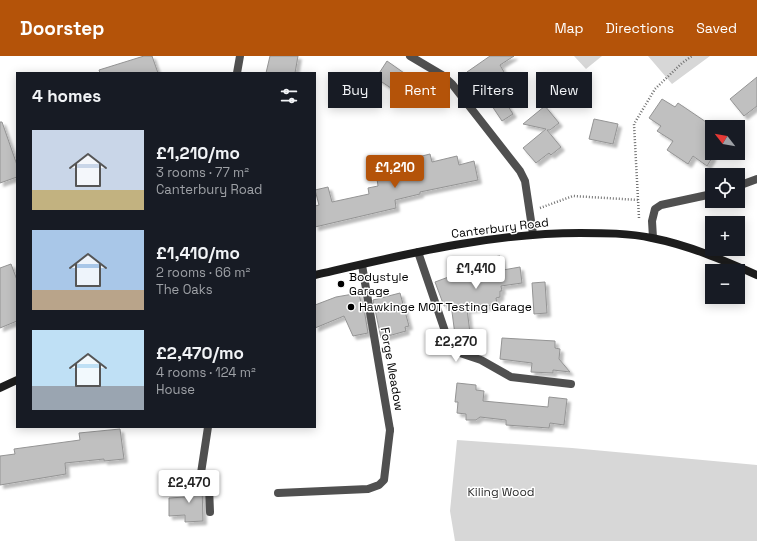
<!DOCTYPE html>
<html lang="en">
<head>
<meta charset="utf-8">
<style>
	:root { --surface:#171b24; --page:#20242c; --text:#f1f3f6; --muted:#9ea1a6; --accent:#b45309 }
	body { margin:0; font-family:"Space Grotesk",sans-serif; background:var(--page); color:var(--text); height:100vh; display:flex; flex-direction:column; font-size:15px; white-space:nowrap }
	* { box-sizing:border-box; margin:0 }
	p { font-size:13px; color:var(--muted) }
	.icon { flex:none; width:22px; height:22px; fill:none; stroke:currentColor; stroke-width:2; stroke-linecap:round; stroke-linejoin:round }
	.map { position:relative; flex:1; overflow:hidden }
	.details { position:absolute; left:16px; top:16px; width:300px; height:356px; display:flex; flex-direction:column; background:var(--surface); border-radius:0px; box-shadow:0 2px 10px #0003 }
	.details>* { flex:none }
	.guide { position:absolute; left:328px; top:16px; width:369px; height:36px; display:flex; gap:8px }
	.needle { width:26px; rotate:301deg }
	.fabs { position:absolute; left:705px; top:64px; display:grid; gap:8px }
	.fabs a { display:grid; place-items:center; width:40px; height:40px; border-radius:0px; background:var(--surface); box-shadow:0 2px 10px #0003; font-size:20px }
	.price { position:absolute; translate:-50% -34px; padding:0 9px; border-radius:4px; background:#fff; color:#222; font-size:13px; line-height:26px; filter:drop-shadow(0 1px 2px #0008) }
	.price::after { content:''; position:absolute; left:50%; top:24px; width:12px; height:9px; margin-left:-6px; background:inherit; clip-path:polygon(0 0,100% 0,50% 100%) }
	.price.active { background:var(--accent); color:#fff }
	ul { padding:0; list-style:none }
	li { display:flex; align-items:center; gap:12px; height:100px; padding:0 16px }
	li span { display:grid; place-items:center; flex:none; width:112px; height:80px; border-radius:0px; color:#555 }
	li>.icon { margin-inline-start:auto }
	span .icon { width:48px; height:48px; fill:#fffc; stroke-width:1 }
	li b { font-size:17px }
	h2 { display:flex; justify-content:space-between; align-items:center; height:48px; padding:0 16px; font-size:17px }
	.chip { padding:0 14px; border-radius:0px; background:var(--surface); box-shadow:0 2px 10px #0003; font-size:14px; line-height:36px }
	.chip.active { background:var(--accent); color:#fff }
	header { display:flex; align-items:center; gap:24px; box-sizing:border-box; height:56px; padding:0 20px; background:var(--accent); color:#fff }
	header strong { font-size:19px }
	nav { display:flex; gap:22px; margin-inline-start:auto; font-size:14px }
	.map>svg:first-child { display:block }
</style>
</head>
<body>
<header>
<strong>Doorstep</strong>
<nav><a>Map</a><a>Directions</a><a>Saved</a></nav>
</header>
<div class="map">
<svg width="757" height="485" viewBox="0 0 757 485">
	<defs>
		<filter id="shadow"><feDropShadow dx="3.5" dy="3.5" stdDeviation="1" flood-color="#0004"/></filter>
	</defs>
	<rect width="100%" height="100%" fill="#fff"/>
	<path fill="#d7d7d7" d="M574 0H602L586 13Z
		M648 0H710L672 28Z
		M457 384 572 392 757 409V485H455L450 455Z"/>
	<path fill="#c0c0c0" stroke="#949494" filter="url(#shadow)" d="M144 0H152L158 17H100L99 14Z
		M270 0H298L295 17H266Z
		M490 0H514L500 9 504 16 494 23 507 42 504 44 513 58 502 65 480 32 474 36 464 20 468 17 467 16Z
		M387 5 424 31 413 47 376 22Z
		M757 21V50L744 60 730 43Z
		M662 43 675 51 678 47 712 70V102L707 110 693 100 688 108 667 94 673 85 657 75 661 70 649 62Z
		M545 50 559 67 550 74H547L561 91 551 99 549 97 536 107 523 92 546 73 523 68Z
		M594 63 618 68 613 88 589 83Z
		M0 66H2L17 109V121L0 127Z
		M430 98 432 106 457 100 459 109 474 105 478 124 420 136V138L395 144 396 152 315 171V150L319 149 315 134 328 131 332 146 369 138 368 132 378 130 377 123 417 113 414 102Z
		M500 200 503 214 520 211 522 227 501 230 502 235H500V241L496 242 497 248 474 253H467L470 277 455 279 451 248 444 250 435 226 481 209 480 203Z
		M11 208 17 224V265L0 272V212Z
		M545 226 547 257 534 258 532 227Z
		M359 237 361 247H363L368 277 353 280 344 260 315 272V249L336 241Z
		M400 237 409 270 405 271 406 275 381 282 373 244Z
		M502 282 555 285V292L560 293 559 303 570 316 553 314V317L531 316 532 307 500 303Z
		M457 327 476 329V334L484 335 483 345 548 351 549 341 567 343 564 369 550 367 549 372 506 369V364L480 361 476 364H466V358L457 357 458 346H455Z
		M120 373 124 403 104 405V403L65 407 66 418 0 429V400L15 398 14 393 80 384 79 377Z
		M185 429H202L203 465 185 466V459L169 460V442L185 441Z"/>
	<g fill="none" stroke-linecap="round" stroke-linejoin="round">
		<path stroke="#727272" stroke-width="2.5" stroke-dasharray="1 2" stroke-linecap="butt" d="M540 152 573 140 639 144
			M639 162 634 68 655 33 682 7 692 0"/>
		<path stroke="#505050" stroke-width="8" d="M738 130 757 123
			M653 182 652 165 655 153 661 149 712 138
			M208 371 201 417 209 431 210 456
			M278 437 368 433 379 429 384 424 390 374"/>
		<path stroke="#505050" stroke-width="8" d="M410 0 442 19 452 28 520 115 525 125 533 178
			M237 17 240 0
			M418 196 448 284 452 292 457 296 481 304 511 321 571 328
			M362 209 390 374"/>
		<path stroke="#1d1d1d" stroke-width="8" d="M315 219C402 199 490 177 580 177 603 177 629 177 652 182 688 189 723 204 757 219
			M0 332 17 324"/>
	</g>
	<g fill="#000" stroke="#fff" stroke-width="1.5">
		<circle cx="341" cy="228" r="4"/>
		<circle cx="351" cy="251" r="4"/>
	</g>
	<g text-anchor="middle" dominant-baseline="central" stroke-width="3" stroke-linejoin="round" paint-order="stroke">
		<g font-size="12" fill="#000" stroke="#fff">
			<text transform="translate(500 172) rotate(-7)">Canterbury Road</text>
			<text transform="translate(392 313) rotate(80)">Forge Meadow</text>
		</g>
		<g font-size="12" fill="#000" stroke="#fff" text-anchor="start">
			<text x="349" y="221">Bodystyle<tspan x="349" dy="14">Garage</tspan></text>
			<text x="359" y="251">Hawkinge MOT Testing Garage</text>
		</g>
		<g font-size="12" fill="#2e2e2e" stroke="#fff">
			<text x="501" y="436">Kiling Wood</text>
		</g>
	</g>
</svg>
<div class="fabs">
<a><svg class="needle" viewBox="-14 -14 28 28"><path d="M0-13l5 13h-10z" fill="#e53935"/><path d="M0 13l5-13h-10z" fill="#9ea1a6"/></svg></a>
<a><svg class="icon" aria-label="locate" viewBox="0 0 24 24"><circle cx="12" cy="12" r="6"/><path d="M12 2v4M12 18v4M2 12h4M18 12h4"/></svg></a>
<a>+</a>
<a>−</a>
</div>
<b class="price active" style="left:395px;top:133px">£1,210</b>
<b class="price" style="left:476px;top:234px">£1,410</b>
<b class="price" style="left:456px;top:307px">£2,270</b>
<b class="price" style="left:189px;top:448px">£2,470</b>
<div class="guide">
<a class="chip">Buy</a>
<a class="chip active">Rent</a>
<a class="chip">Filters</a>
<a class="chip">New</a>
</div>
<section class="details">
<h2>4 homes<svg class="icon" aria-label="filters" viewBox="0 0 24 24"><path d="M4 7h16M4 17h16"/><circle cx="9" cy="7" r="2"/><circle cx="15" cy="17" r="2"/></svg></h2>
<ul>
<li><span style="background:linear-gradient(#c9d6e8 75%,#c2b280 0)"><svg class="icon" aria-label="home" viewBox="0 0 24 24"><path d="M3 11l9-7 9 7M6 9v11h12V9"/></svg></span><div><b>£1,210/mo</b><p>3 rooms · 77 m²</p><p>Canterbury Road</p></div></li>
<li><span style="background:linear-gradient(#a9c7e8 75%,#b9a48a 0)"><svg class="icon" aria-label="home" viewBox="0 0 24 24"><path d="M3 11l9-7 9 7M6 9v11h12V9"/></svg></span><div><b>£1,410/mo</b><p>2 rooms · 66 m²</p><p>The Oaks</p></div></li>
<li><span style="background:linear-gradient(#bfe0f5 70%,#9aa5b1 0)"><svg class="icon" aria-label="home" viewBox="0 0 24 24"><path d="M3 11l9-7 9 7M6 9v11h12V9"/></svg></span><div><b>£2,470/mo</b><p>4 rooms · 124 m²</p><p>House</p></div></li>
</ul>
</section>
</div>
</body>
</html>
